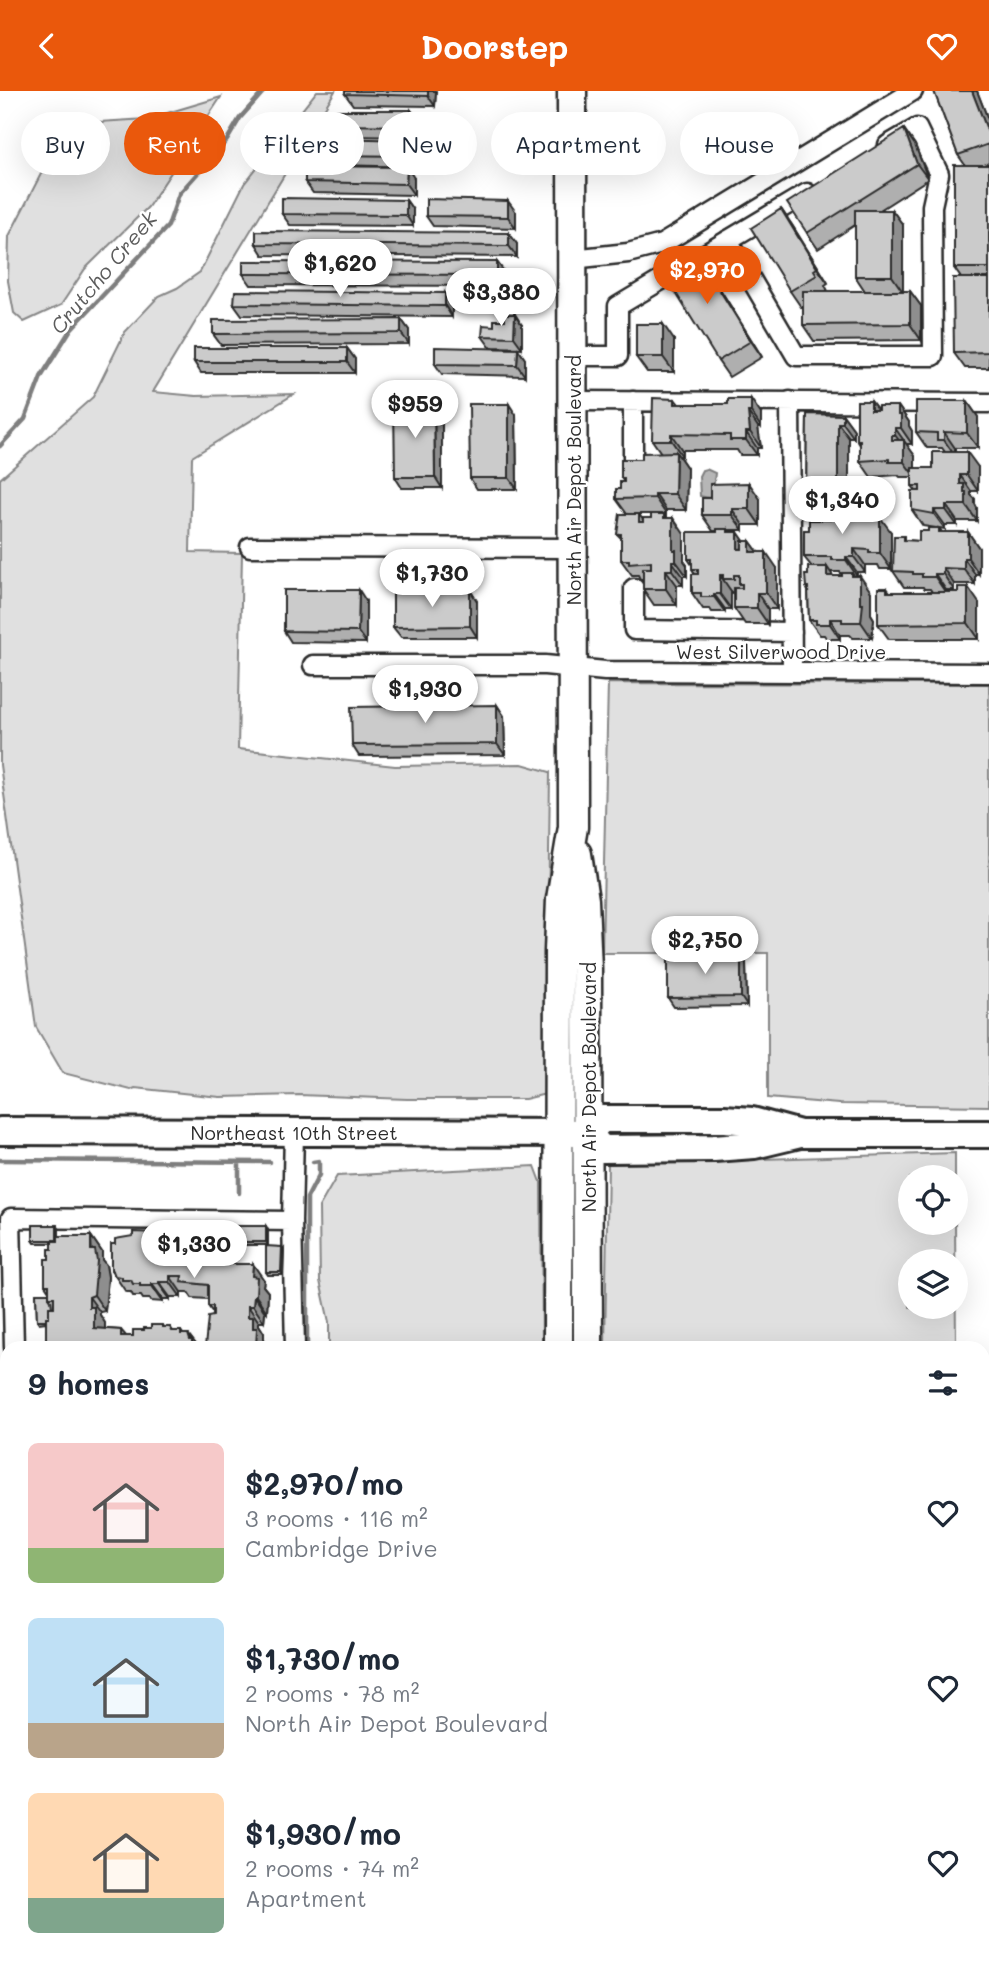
<!DOCTYPE html>
<html lang="en">
<head>
<meta charset="utf-8">
<style>
	:root { --surface:#fff; --page:#f6f6f7; --text:#1f2937; --muted:#747a83; --accent:#ea580c }
	body { margin:0; font-family:Mali,sans-serif; background:var(--page); color:var(--text); height:100vh; display:flex; flex-direction:column; font-size:26px; white-space:nowrap }
	* { box-sizing:border-box; margin:0 }
	p { font-size:23px; color:var(--muted) }
	.icon { flex:none; width:38px; height:38px; fill:none; stroke:currentColor; stroke-width:2; stroke-linecap:round; stroke-linejoin:round }
	.map { position:relative; flex:1; overflow:hidden }
	.sheet { position:absolute; left:0px; top:1250px; width:990px; height:625px; display:flex; flex-direction:column; background:var(--surface); border-radius:21px 21px 0 0; box-shadow:0 7px 28px #0002 }
	.sheet>* { flex:none }
	.guide { position:absolute; left:21px; top:21px; width:948px; height:63px; display:flex; gap:14px }
	.controls { position:absolute; left:898px; top:1074px; display:grid; gap:14px }
	.controls a { display:grid; place-items:center; width:70px; height:70px; border-radius:50%; background:var(--surface); box-shadow:0 7px 28px #0002; font-size:35px }
	.price { position:absolute; translate:-50% -60px; padding:0 16px; border-radius:24px; background:#fff; color:#222; font-size:23px; line-height:46px; filter:drop-shadow(0 2px 4px #0008) }
	.price::after { content:''; position:absolute; left:50%; top:42px; width:21px; height:16px; margin-left:-10px; background:inherit; clip-path:polygon(0 0,100% 0,50% 100%) }
	.price.on { background:var(--accent); color:#fff }
	ul { padding:0; list-style:none }
	li { display:flex; align-items:center; gap:21px; height:175px; padding:0 28px }
	li span { display:grid; place-items:center; flex:none; width:196px; height:140px; border-radius:10px; color:#555 }
	li>.icon { margin-inline-start:auto }
	span .icon { width:84px; height:84px; fill:#fffc; stroke-width:1 }
	li b { font-size:30px }
	h2 { display:flex; justify-content:space-between; align-items:center; height:84px; padding:0 28px; font-size:30px }
	.tag { padding:0 24px; border-radius:32px; background:var(--surface); box-shadow:0 7px 28px #0002; font-size:24px; line-height:63px }
	.tag.on { background:var(--accent); color:#fff }
	header { display:flex; justify-content:space-between; align-items:center; height:91px; padding:0 28px; background:var(--accent); color:#fff; font-size:32px; font-weight:700 }
	.map>svg:first-child { display:block }
</style>
</head>
<body>
<header><svg class="icon" aria-label="back" viewBox="0 0 24 24"><path d="M15 5l-7 7 7 7"/></svg>Doorstep<svg class="icon" aria-label="heart" viewBox="0 0 24 24"><path d="M12 20l-8-8c-3-5 5-10 8-4 3-6 11-1 8 4z"/></svg></header>
<div class="map">
<svg width="989" height="1873" viewBox="0 0 989 1873">
	<rect width="100%" height="100%" fill="#fff"/>
	<filter id="ink" filterUnits="userSpaceOnUse"><feTurbulence type="fractalNoise" baseFrequency=".0143" numOctaves="2"/><feDisplacementMap in="SourceGraphic" scale="14" xChannelSelector="R" yChannelSelector="G"/><feConvolveMatrix kernelMatrix="1 2 1 2 8 2 1 2 1" color-interpolation-filters="sRGB"/></filter>
	<g filter="url(#ink)">
		<path fill="#e0e0e0" stroke="#868686" stroke-width="2" fill-rule="evenodd" d="M317 0H335L153 301 196 305 294 303 192 366 190 461 242 462 238 658 395 675 522 673 550 681 546 1003 525 1008H407L299 1004 220 1006 135 997 131 999 63 982 36 936 0 674V388L93 306 125 241 159 205 177 197 200 181 244 93Z
			M221 6 148 116 85 178 61 214 24 231 14 222 8 190 9 145 44 77 66 52 99 31 147 28Z
			M608 592 989 593V1015L839 1013 768 1007V862H602Z
			M955 1062V1087H910V1132H955L956 1256H605L608 1073ZM910 1171H956V1216H910Z
			M535 1075 541 1091 542 1256H329V1231L320 1190 319 1116 337 1085Z
			M603 1867H887V1870L611 1873Z"/>
		<path fill="#b6b6b6" stroke="#7e7e7e" stroke-width="2" d="M706 378 715 382 713 400 709 407 700 405 699 385 702 379Z"/>
		<g fill="none" stroke-linecap="round" stroke-linejoin="round">
			<path stroke="#7e7e7e" stroke-width="4.5" d="M0 355 25 328 41 286 71 238 168 135 179 103 227 49 240 27 264 0
				M0 1069 270 1071
				M239 1102V1071
				M307 1256V1107L319 1084V1070L313 1071"/>
			<defs>
				<path id="street" d="M728 149 796 265H933L932 115 939 83 917 37 888 54
					M572 168 628 162 662 153 913 0
					M573 265H618V215L807 102
					M573 310 989 312
					M633 310V371
					M790 310 792 580
					M250 456 573 457
					M634 497V539L792 541
					M313 574H545L605 580 989 582
					M294 1041 292 1130 295 1256
					M14 1256 11 1127 292 1130
					M184 1867 189 1873
					M414 1867 417 1873
					M451 1867 454 1873
					M387 1873 396 1867"/>
				<path id="secondary" d="M0 1040 588 1042 602 1028H724L752 1030 800 1043
					M588 1042 602 1058 714 1057 754 1054 800 1043H989"/>
				<path id="primary" d="M577 763 584 809 587 878 588 1256
					M558 1256 559 860 561 808 573 736 572 0
					M538 1867V1873
					M583 1867V1873"/>
			</defs>
			<use href="#street" stroke="#2b2b2b" stroke-width="23"/>
			<use href="#secondary" stroke="#2b2b2b" stroke-width="32"/>
			<use href="#primary" stroke="#2b2b2b" stroke-width="33"/>
			<use href="#street" stroke="#fff" stroke-width="18"/>
			<use href="#secondary" stroke="#fff" stroke-width="26"/>
			<use href="#primary" stroke="#fff" stroke-width="28"/>
		</g>
		<path fill="#afafaf" stroke="#2b2b2b" stroke-width="2" fill-rule="evenodd" d="M436 0 435 15 353 14 345 3Z
			M934 0H977L989 31V72L984 74H989V277H965L954 262 961 187 954 177 965 74 958 64Z
			M411 19 419 30V46L345 45 337 34Z
			M904 38 915 54 928 88 880 119H892L903 134V200H910L921 215V249L814 250 803 234V215L801 216 790 200 781 118 792 134 828 192 825 194 828 200H827H865L855 185V134L818 158 807 142Z
			M411 49 419 59V76L336 74 328 64Z
			M414 87V104L313 102 305 91Z
			M406 109 413 119V135L290 134 282 123Z
			M516 121V137L433 135 426 125Z
			M509 142 517 153V166L263 164 256 153Z
			M696 161 707 177 762 266 729 286 718 270Z
			M497 171 505 182V195L251 194 243 183Z
			M445 202 452 213V226L242 224 234 213Z
			M401 228 409 239V253L221 254 213 243Z
			M522 234V257L490 256 482 245 494 235Z
			M674 249V281H647L636 266Z
			M347 257 355 268V282H201L194 271Z
			M518 258 525 268V285L442 283 435 273Z
			M675 308 679 313H728L761 323V336H758L761 357H757V364H740L737 359H682V365H679L687 377 686 419H666V423H639L643 429 666 427 684 443V470L687 474V485H683V494H677V514H654L643 498V488H640L638 484H632L621 469V447L617 443 627 423 616 408 624 391 621 387 661 362 652 349Z
			M871 310 878 319 898 315 909 331V335L912 340V353H906L915 365V377H933L945 361 942 357H927L916 341 967 310 978 326V357H955V361L978 376V400H971V404L975 408V413L977 417V430H957V434H945V438L939 437 942 441H968L979 457V483H975V493H954V499H946V501L979 512V548H889L878 533 887 497 890 501H932L930 498H924L923 496H904L893 480 907 449 919 450 928 440 936 437 923 435 912 419 916 400 912 395V386H900L898 384 871 386 860 370V354L857 349Z
			M442 323V397H402L395 386Z
			M807 323 843 324 854 339V347H849V412L853 419V423L891 441V478H880L878 474H865V481H857V485L871 501V523L874 528 872 547H853L850 544H840V548H827L824 544H820L809 529 808 500 806 496 812 476 804 466 809 439 831 428H817L806 413ZM830 481H840L842 485H833Z
			M516 324 517 398H477L470 387Z
			M760 408V434H743V439H729L744 450H750L758 461 777 477V518H768V533H745L734 517V503L731 500V518H725V521H712L710 518H703L692 502 695 483 692 478V474L688 468 717 441V440H713L702 424Z
			M470 499 477 510V546H401L393 536Z
			M366 510V552L291 551 284 540Z
			M497 614 504 625 505 664 359 665 352 654Z
			M746 872 747 915 674 916 668 907Z
			M33 1134H57L59 1137V1145H91L102 1161V1169L106 1174 108 1186 105 1220 100 1221V1224L105 1232V1238L121 1239 126 1245H133V1239H144V1237H151V1234H163L164 1236H170L173 1240H181L183 1243H188L198 1256H46V1231L39 1232 37 1229 36 1202H49V1200L45 1194V1168H49V1158H52V1152H35L33 1149Z
			M208 1138V1144L211 1143 222 1159 223 1169 236 1173 264 1189 263 1195 268 1201 267 1221H265L264 1231H259V1234L264 1242V1248L268 1253 213 1225V1222L208 1215V1208L192 1207 188 1201H181V1206H170V1208H163V1211L151 1210 150 1208H143L141 1205H133L131 1201H126L111 1179 115 1153 160 1142 162 1145H171L175 1151H182Z
			M268 1138V1154H234L233 1151Z
			M284 1158 283 1184H268L266 1181Z
			M151 1867H172L173 1868 166 1873H156Z
			M219 1867H347L344 1870 342 1868 335 1873H332L330 1870 326 1873H223Z"/>
		<path fill="#8e8e8e" stroke="#2b2b2b" stroke-width="2" d="M428 0H436L435 15 428 5Z
			M972 0H977L989 31V44Z
			M411 19 419 30V46L411 35Z
			M904 38 915 54 928 88 917 73Z
			M411 49 419 59V76L411 65Z
			M407 76 414 87V104L406 93Z
			M406 109 413 119V135L406 124Z
			M508 110 516 121V137L508 126Z
			M781 118 792 134 828 192 817 177Z
			M892 119 903 134V201L892 185Z
			M509 142 517 153V166L509 155Z
			M696 161 707 177 762 266 751 250Z
			M497 171 505 182V195L497 184Z
			M910 200 921 215V249L910 233Z
			M445 202 452 213V226L445 215Z
			M515 223 522 234V257L514 246Z
			M401 228 409 239V253L401 242Z
			M663 233 674 249V281L663 266Z
			M347 257 355 268V282L347 271Z
			M518 258 525 268V285L517 274Z
			M751 308 761 323V336L751 321Z
			M871 310 882 325 871 319Z
			M967 310 978 326V357L967 342Z
			M434 312 442 323V397L435 386Z
			M509 313 516 324 517 398 509 387Z
			M898 315 909 331V335L912 340V353L901 337 898 324Z
			M748 321 758 336 761 357 750 341Z
			M843 324 854 339V347L843 332Z
			M838 332 849 347V412L853 419V423L861 436 853 428 842 413 838 403Z
			M895 337 915 365V386L904 371V356L895 344Z
			M746 341 757 357V364L746 349Z
			M944 341 955 357V365L944 349Z
			M671 343 682 359V365L671 349Z
			M676 361 687 377 686 419 675 403Z
			M967 361 978 376V400L967 384Z
			M960 384 971 400V404L975 408V413L977 417V430L966 414 960 393Z
			M749 392 760 408V434L749 418Z
			M655 403 666 419V423L655 407Z
			M946 414 957 430V434L946 419Z
			M732 418 743 434V439L732 424Z
			M934 419 945 434V438L934 423Z
			M664 423 673 437V427L684 443V470L687 474V485L676 470Z
			M880 426 891 441V478L880 462Z
			M728 438 738 453V441L749 457 738 458 728 441Z
			M968 441 979 457V483L968 467Z
			M750 450 761 465 750 461Z
			M854 458 865 474V481L854 466Z
			M766 461 777 477V518L766 502Z
			M846 466 857 481V485L846 469Z
			M964 467 975 483V493L964 478Z
			M672 470 683 485V494L672 479Z
			M827 476 838 492 827 485Z
			M943 477 954 493V499L943 483Z
			M666 479 677 494V514L666 498Z
			M852 482 860 492V485L871 501V523L874 528 872 547 861 531 860 512Z
			M935 483 946 499V502L935 486Z
			M720 484 731 500V518L720 503Z
			M968 496 979 512V548L968 532Z
			M359 499 366 510V552L358 541Z
			M470 499 477 510V546L470 535Z
			M757 502 768 518V533L757 517Z
			M714 503 725 518V521L714 506Z
			M830 528 840 544V548L830 533Z
			M497 614 504 625 505 664 497 653Z
			M741 863 746 872 747 915 741 906Z
			M266 1135 268 1138V1154L266 1151Z
			M211 1143 222 1159 224 1184 213 1168Z
			M91 1145 102 1161V1169L106 1174 108 1186 105 1220 94 1204Z
			M282 1156 284 1158 283 1184 281 1181Z
			M253 1173 264 1189 263 1195 268 1201 267 1221 256 1205 252 1185Z
			M170 1185 181 1201V1206L170 1191Z
			M159 1191 170 1206V1208L159 1193Z
			M152 1193 163 1208V1211L152 1195Z
			M254 1205 265 1221 264 1231 253 1215Z
			M89 1206 100 1221V1224L105 1232V1253L94 1237 89 1216Z
			M248 1215 259 1231V1234L264 1242V1248L268 1253V1256H256L253 1237 248 1226Z
			M188 1243 198 1256H192Z"/>
		<path fill="#cbcbcb" stroke="#2b2b2b" stroke-width="2" d="M345 0H428V5L345 3Z
			M934 0H972L989 44V53L958 64Z
			M337 19H411V35L337 34Z
			M904 38 917 73 807 142 787 112Z
			M329 47 411 49V65L328 64Z
			M954 74H989V177H954Z
			M305 75 407 76 406 93 305 91Z
			M282 107 406 109V124L282 123Z
			M426 108 508 110V126L426 125Z
			M781 118 817 177 814 179 817 184 790 200 751 137Z
			M855 119H892V185H855Z
			M256 140 509 142V155L256 153Z
			M696 161 751 250 718 270 663 181Z
			M243 170 497 171V184L243 183Z
			M953 187H989V261L954 262Z
			M235 200 445 202V215L234 213Z
			M803 200H910V233L803 234Z
			M505 223H515L514 246 482 245 483 234 494 235V229H505Z
			M401 228V242L213 243V229Z
			M636 233H663V266H636Z
			M435 256 518 258 517 274 435 273Z
			M194 257H347V271H194Z
			M653 307 675 308V313H728V308H751V321H748L750 341H746V349H730V344L671 343V349H652Z
			M857 310H871V319H878V315H898V324H901V337H895V344H892V349H904V371H889V368L860 370V349H857Z
			M916 310H967V342L944 341V349H937V342L916 341Z
			M434 312 435 386H395L394 313Z
			M469 313H509V387H470Z
			M807 323 843 324V332H838V403H842V413H806Z
			M676 361 675 403H655V407L616 408V398H620V391H624V387H621V368H642V362Z
			M933 361H967V384H960V393H964V401H966V414H946V419H934V423L912 419V400H920V395H912V377H933Z
			M749 392V418H732V424H702V407H710V393Z
			M840 420H851V424L860 425 880 426V462H869V459L854 458V466H846V469H832V466H804V439H809V429H831V424H840Z
			M620 423H639V431H643V427H651V423H664V427H673V459H676V470H672V479H666V498H643V477H651V470L629 472V469H621V443H617Z
			M928 437H939V441H968V467H964V478L943 477V483H935V486H922V483H913V481L893 480 894 445H904V449L919 450V440H928Z
			M717 438H728V441H738V458H742V450H750V461H766V502H757V517H734V497H742V493H739V484H734V488H723V484H720V503H714V506H701V502H692V483H698V478H692V468H688V441H717Z
			M808 476H827V485H842V482H852V485H860V512H863L861 531H842V528H830V533H816V529H809L808 496H806L805 484H808Z
			M958 496H968V532L878 533V497H887V501H958Z
			M284 499H359L358 541 284 540Z
			M470 499V535L393 536V500Z
			M497 614V653L352 654 351 616Z
			M741 863V906L668 907V864Z
			M33 1134H57V1149H33Z
			M181 1135H206V1144L182 1146 181 1150Z
			M233 1135H266V1151H233Z
			M133 1141 160 1142V1145H171V1151H182V1146L211 1143 213 1168 233 1169V1173H253L252 1185 257 1186 256 1205H254L253 1215H248V1226H253V1237H257L256 1256H205L208 1226 213 1225V1215H208V1194L181 1191 182 1185H170V1191H159V1193H152V1195H140V1193H133L131 1189H122V1186L115 1185 113 1180 111 1179V1153H115V1148L133 1145Z
			M58 1145H91V1159H95L97 1170 94 1204 89 1206V1216H94V1237L121 1239V1245H133V1239H144V1237H151V1234H163V1236H170L172 1240H181V1243H188L190 1249H192V1256H46V1226H49V1216H54V1206H49V1194H45V1168H49V1158H52V1150H58Z
			M266 1155 282 1156 281 1181H266Z
			M36 1202H49V1206L51 1209 52 1216H49V1226H46V1229H37Z
			M151 1867H168L161 1873H156Z
			M219 1867H311L305 1873H278L273 1868 266 1873H224Z"/>
	</g>
	<g text-anchor="middle" dominant-baseline="central" stroke-width="5" stroke-linejoin="round" paint-order="stroke">
		<g font-size="19" fill="#2b2b2b" stroke="#fff">
			<text transform="translate(573 389) rotate(-90)">North Air Depot Boulevard</text>
			<text x="781" y="560">West Silverwood Drive</text>
			<text transform="translate(588 996) rotate(-90)">North Air Depot Boulevard</text>
			<text x="294" y="1041">Northeast 10th Street</text>
		</g>
		<g font-size="21" font-style="italic" fill="#5c5c5c" stroke="#fff">
			<text transform="translate(103 181) rotate(-50)">Crutcho Creek</text>
		</g>
	</g>
</svg>
<div class="controls">
<a><svg class="icon" aria-label="locate" viewBox="0 0 24 24"><circle cx="12" cy="12" r="6"/><path d="M12 2v4M12 18v4M2 12h4M18 12h4"/></svg></a>
<a><svg class="icon" aria-label="layers" viewBox="0 0 24 24"><path d="M12 4l9 5-9 5-9-5zM3 14l9 5 9-5"/></svg></a>
</div>
<b class="price" style="left:340px;top:208px">$1,620</b>
<b class="price on" style="left:707px;top:215px">$2,970</b>
<b class="price" style="left:501px;top:237px">$3,380</b>
<b class="price" style="left:415px;top:349px">$959</b>
<b class="price" style="left:842px;top:445px">$1,340</b>
<b class="price" style="left:432px;top:518px">$1,730</b>
<b class="price" style="left:425px;top:634px">$1,930</b>
<b class="price" style="left:705px;top:885px">$2,750</b>
<b class="price" style="left:194px;top:1189px">$1,330</b>
<div class="guide">
<a class="tag">Buy</a>
<a class="tag on">Rent</a>
<a class="tag">Filters</a>
<a class="tag">New</a>
<a class="tag">Apartment</a>
<a class="tag">House</a>
</div>
<section class="sheet">
<h2>9 homes<svg class="icon" aria-label="filters" viewBox="0 0 24 24"><path d="M4 7h16M4 17h16"/><circle cx="9" cy="7" r="2"/><circle cx="15" cy="17" r="2"/></svg></h2>
<ul>
<li><span style="background:linear-gradient(#f6c9c9 75%,#8fb573 0)"><svg class="icon" aria-label="home" viewBox="0 0 24 24"><path d="M3 11l9-7 9 7M6 9v11h12V9"/></svg></span><div><b>$2,970/mo</b><p>3 rooms · 116 m²</p><p>Cambridge Drive</p></div><svg class="icon" aria-label="heart" viewBox="0 0 24 24"><path d="M12 20l-8-8c-3-5 5-10 8-4 3-6 11-1 8 4z"/></svg></li>
<li><span style="background:linear-gradient(#bfe0f5 75%,#b9a48a 0)"><svg class="icon" aria-label="home" viewBox="0 0 24 24"><path d="M3 11l9-7 9 7M6 9v11h12V9"/></svg></span><div><b>$1,730/mo</b><p>2 rooms · 78 m²</p><p>North Air Depot Boulevard</p></div><svg class="icon" aria-label="heart" viewBox="0 0 24 24"><path d="M12 20l-8-8c-3-5 5-10 8-4 3-6 11-1 8 4z"/></svg></li>
<li><span style="background:linear-gradient(#ffd9b3 75%,#7fa58c 0)"><svg class="icon" aria-label="home" viewBox="0 0 24 24"><path d="M3 11l9-7 9 7M6 9v11h12V9"/></svg></span><div><b>$1,930/mo</b><p>2 rooms · 74 m²</p><p>Apartment</p></div><svg class="icon" aria-label="heart" viewBox="0 0 24 24"><path d="M12 20l-8-8c-3-5 5-10 8-4 3-6 11-1 8 4z"/></svg></li>
</ul>
</section>
</div>
</body>
</html>
